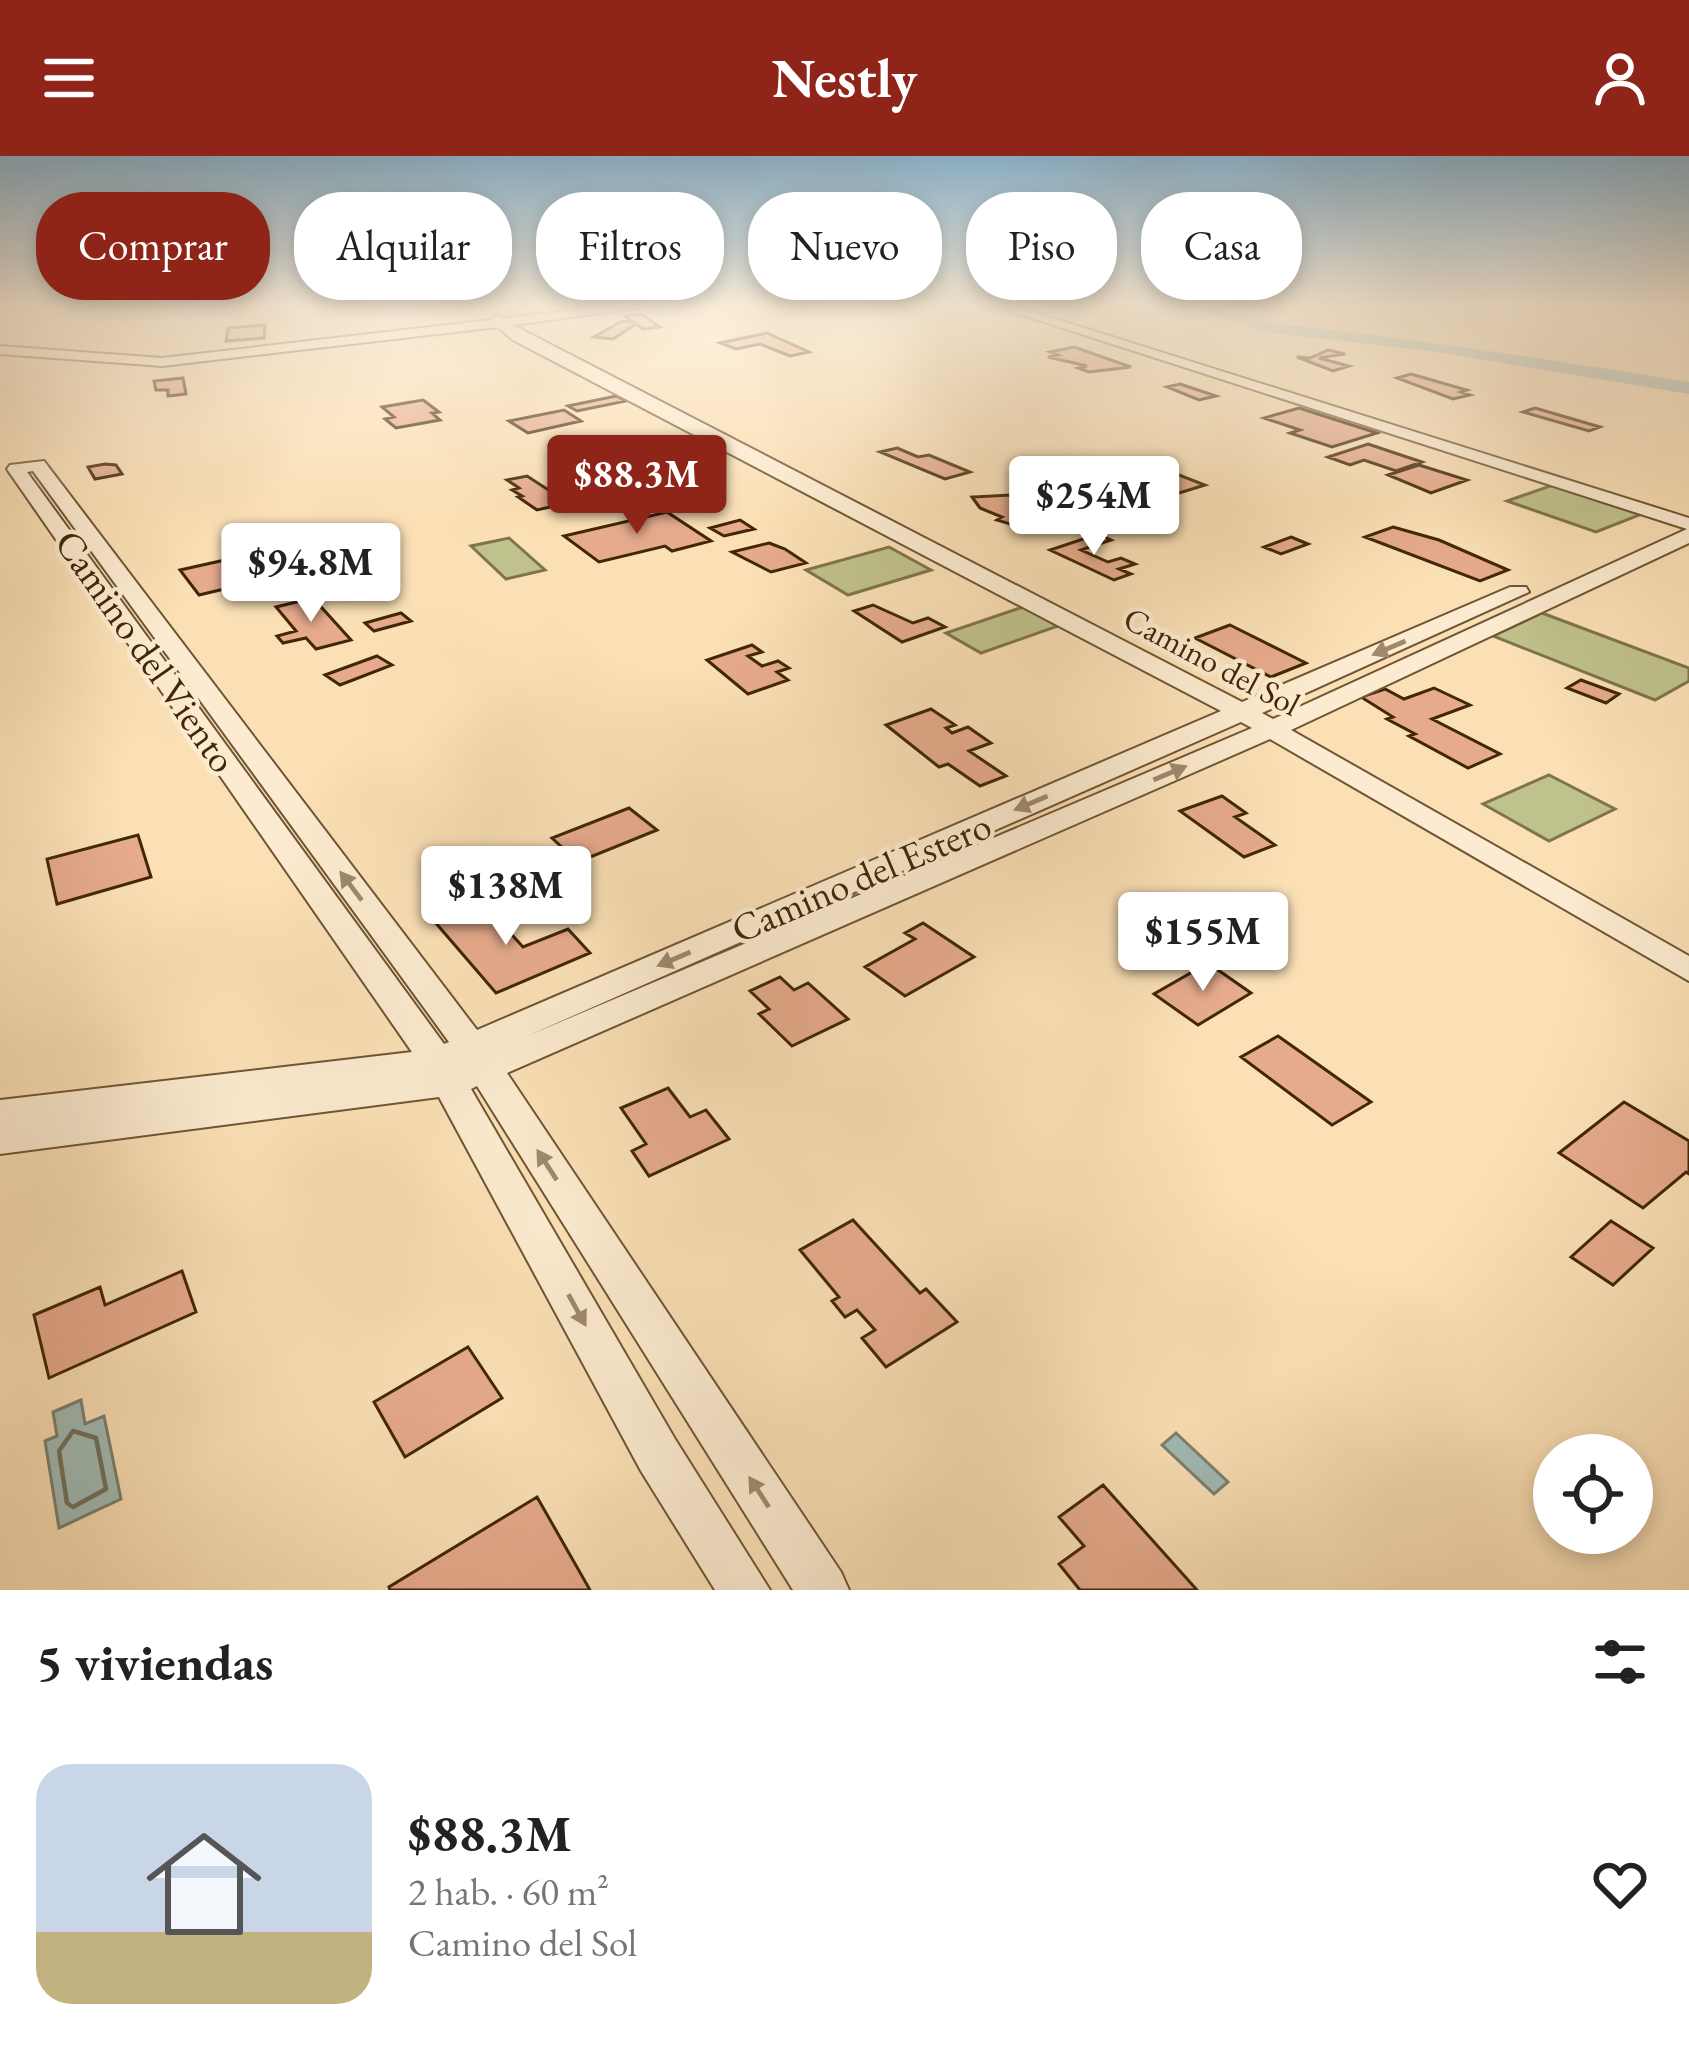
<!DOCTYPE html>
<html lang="es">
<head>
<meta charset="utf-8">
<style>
	:root { --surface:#fff; --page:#f6f6f6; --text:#222; --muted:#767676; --line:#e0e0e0; --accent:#8f2418 }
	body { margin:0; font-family:"EB Garamond",serif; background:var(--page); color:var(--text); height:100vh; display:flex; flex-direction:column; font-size:45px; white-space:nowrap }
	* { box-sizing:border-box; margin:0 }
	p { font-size:39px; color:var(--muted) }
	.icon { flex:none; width:66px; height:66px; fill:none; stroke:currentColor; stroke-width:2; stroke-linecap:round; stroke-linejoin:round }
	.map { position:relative; height:1434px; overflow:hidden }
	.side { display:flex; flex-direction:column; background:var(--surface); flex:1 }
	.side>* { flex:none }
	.banner { position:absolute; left:36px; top:36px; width:1617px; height:108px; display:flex; gap:24px }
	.tools { position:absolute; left:1533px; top:1278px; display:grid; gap:24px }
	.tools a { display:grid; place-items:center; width:120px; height:120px; border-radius:50%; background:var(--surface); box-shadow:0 6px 18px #0003; font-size:60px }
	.price { position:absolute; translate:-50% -102px; padding:0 27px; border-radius:12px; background:#fff; color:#222; font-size:39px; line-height:78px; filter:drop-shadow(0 3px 6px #0008) }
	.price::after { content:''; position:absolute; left:50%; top:72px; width:36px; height:27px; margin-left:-18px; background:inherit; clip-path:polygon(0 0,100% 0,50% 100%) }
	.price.selected { background:var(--accent); color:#fff }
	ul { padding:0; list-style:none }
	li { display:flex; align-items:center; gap:36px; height:300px; padding:0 36px }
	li+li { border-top:3px solid var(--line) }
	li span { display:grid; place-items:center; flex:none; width:336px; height:240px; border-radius:36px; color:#555 }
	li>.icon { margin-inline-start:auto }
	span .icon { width:144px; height:144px; fill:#fffc; stroke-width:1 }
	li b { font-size:51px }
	h2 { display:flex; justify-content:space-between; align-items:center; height:144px; padding:0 36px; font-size:51px }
	.pill { padding:0 42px; border-radius:48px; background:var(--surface); box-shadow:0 6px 18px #0003; font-size:42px; line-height:108px }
	.pill.selected { background:var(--accent); color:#fff }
	header { display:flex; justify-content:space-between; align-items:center; height:156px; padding:0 36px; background:var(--accent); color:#fff; font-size:54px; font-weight:700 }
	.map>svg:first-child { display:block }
</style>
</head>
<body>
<header><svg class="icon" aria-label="menu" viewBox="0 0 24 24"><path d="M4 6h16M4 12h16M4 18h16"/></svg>Nestly<svg class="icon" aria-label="person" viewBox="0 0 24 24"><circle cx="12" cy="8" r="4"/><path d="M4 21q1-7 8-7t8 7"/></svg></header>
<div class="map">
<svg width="1689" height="1434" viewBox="0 0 1689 1434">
	<rect width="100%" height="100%" fill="#fbe0b6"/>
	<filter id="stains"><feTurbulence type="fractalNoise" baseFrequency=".00167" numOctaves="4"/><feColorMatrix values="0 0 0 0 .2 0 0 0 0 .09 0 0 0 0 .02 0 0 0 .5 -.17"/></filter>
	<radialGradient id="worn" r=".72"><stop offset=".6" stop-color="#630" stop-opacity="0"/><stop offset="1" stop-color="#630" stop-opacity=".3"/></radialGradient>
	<path fill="#c0c28d" stroke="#80744a" stroke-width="3" d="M1553 329 1642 358 1596 376 1507 345Z
		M509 382 545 414 506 423 471 390Z
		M889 391 931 414 848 439 806 414Z
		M1023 451 1058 470 981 497 946 477Z
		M1542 457 1689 512V525L1655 544 1493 480Z
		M1549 619 1615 653 1549 685 1483 648Z"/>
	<path fill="#a1bbb6" stroke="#7b8070" stroke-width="3" d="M81 1244 85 1268 104 1260 121 1343 59 1372 45 1285 57 1280 53 1256Z
		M1176 1277 1228 1326 1214 1338 1162 1289Z"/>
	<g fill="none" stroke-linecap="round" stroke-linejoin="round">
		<path stroke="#71715e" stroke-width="4.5" d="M73 1275 96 1282 106 1333 73 1351 67 1347 59 1295Z"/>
		<path fill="#a1bbb6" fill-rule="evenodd" d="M1182 149C1217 149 1247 164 1281 168 1418 183 1553 204 1689 226V238L1438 196 1266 176Z"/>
	</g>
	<path fill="#e6ab8d" stroke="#412707" stroke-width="3" d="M641 158 660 171 643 173 636 168 613 183 594 181 622 165 633 166 625 160Z
		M265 169 264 182 226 185 228 172Z
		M767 177 809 196 790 200 760 188 736 193 720 187Z
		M1074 191 1131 211 1089 216 1078 212 1087 210 1048 201 1058 199 1050 196Z
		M1328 194 1345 198 1319 202 1349 210 1333 215 1297 201 1310 202Z
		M1411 218 1467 234 1461 236 1470 239 1453 243 1397 222Z
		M183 222 186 238 168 240V234H156L154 225Z
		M1180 228 1216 240 1199 244 1167 231Z
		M616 240 626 245 577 255 568 250Z
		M423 244 439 256 432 257 440 264 396 272 385 263 394 261 382 251Z
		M1299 252 1377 277 1332 291 1290 277 1300 274 1264 262Z
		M1535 252 1600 271 1589 275 1523 256Z
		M564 254 581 265 528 277 509 265Z
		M1368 288 1422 306 1396 315 1364 304 1350 309 1328 301Z
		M897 292 918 301 929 299 970 316 945 323 880 296Z
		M105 308 116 309 122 318 95 323 88 311Z
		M1419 309 1467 324 1431 337 1388 319Z
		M1166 314 1205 329 1176 338 1137 323Z
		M527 320 550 335 563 332 581 344 537 354 518 341 522 340 512 334 519 332 507 324Z
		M1011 339 1022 348 1046 354 1024 372 997 364 1002 361 980 352 972 341Z
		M667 356 711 385 672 395 665 390 599 406 564 380Z
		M740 364 754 373 724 380 710 372Z
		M1393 371 1439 384 1508 414 1480 425 1365 381Z
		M1098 378 1111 384 1081 394 1108 406 1121 402 1135 408 1119 413 1131 418 1114 424 1050 394Z
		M1291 381 1308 388 1281 398 1264 391Z
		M769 387 785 393 806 407 771 416 732 396Z
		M225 404 245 428 199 439 180 414Z
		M313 442 351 484 316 493 306 482 283 487 277 480 296 475 276 451Z
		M873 449 913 467 928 462 945 471 902 486 854 455Z
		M401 457 411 465 374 475 365 467Z
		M1230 469 1306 507 1271 521 1195 482Z
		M752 489 762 496 748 500 762 510 778 505 789 512 777 516 788 524 748 538 707 504Z
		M377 500 392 509 340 529 325 519Z
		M1581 524 1619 538 1606 547 1567 532Z
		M1434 532 1470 549 1432 563 1500 598 1468 612 1409 580 1415 578 1387 563 1393 561 1361 541 1385 533 1404 543Z
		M931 553 955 569 946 572 952 577 968 571 991 587 969 595 1006 620 980 630 948 608 939 611 886 569Z
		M1222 640 1246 657 1235 661 1275 689 1244 701 1180 655Z
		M629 652 657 674 578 706 552 682Z
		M138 679 151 721 57 748 47 703Z
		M483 747 523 791 568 773 590 797 496 837 435 766Z
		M923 767 974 801 905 840 865 811 915 783 905 777Z
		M1208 807 1251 837 1198 869 1154 838Z
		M780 821 794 834 808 827 848 863 792 890 759 858 769 853 750 835Z
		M1278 880 1371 946 1332 969 1241 901Z
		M668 932 690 961 706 954 729 983 649 1020 632 995 646 988 621 952Z
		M1624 946 1689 985V1018L1686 1016 1643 1052 1559 997Z
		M853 1064 920 1137 926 1133 957 1166 886 1211 862 1182 875 1174 857 1154 845 1161 832 1145 839 1141 800 1094Z
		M1611 1065 1653 1092 1613 1129 1571 1101Z
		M182 1115 196 1156 49 1222 34 1159 100 1131 105 1149Z
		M468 1191 502 1242 405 1301 374 1246Z
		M1103 1329 1197 1434H1080L1059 1408 1084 1390 1059 1361Z
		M537 1341 590 1434H390L389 1431Z"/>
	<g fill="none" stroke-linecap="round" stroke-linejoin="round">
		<defs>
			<path id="minor" d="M620 149H661L513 169 1242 546 1510 431H1526L1529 436 1262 557 1273 563 1687 373 991 149H1011L1689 362V387L1291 574 1689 800V825L1270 583 507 917 841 1416 849 1434H793L477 930 471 933 675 1283 770 1434H715L641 1315 439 941 0 998V944L412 896 7 313 10 309 44 305 477 874 1221 555 513 184 498 171 162 210 0 198V190L162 202 491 164 497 159 504 162ZM33 315 449 886 444 888 27 316ZM1241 566 1252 572 525 881Z"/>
		</defs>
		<use href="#minor" stroke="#705533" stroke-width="4"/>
		<use href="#minor" fill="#fcebd0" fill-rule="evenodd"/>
	</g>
	<defs><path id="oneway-solid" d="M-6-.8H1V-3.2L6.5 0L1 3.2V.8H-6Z" transform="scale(3)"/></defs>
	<g fill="#9e896c">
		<use href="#oneway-solid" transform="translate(1389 492) rotate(157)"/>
		<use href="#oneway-solid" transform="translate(1170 617) rotate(-23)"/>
		<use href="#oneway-solid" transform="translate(1031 647) rotate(157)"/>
		<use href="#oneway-solid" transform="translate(351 730) rotate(-127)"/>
		<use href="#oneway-solid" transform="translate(674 803) rotate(157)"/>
		<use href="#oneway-solid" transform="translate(547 1009) rotate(-123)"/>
		<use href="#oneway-solid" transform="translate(577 1154) rotate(61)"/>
		<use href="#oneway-solid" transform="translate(759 1336) rotate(-123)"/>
	</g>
	<linearGradient id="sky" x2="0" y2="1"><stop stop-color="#8bb7d4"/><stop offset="0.43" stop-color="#fdf1de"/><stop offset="1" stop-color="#fdf1de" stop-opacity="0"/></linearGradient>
	<rect width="1689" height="350" fill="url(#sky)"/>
	<g text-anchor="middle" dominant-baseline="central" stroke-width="9" stroke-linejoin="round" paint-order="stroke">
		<g font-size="33" fill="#412707" stroke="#fcebd0">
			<text transform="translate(1212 505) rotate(28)">Camino del Sol</text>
		</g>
		<g font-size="39" fill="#412707" stroke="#fcebd0">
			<text transform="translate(146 495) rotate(55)">Camino del Viento</text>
			<text transform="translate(861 721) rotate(-23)">Camino del Estero</text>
		</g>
	</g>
	<rect width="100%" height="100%" filter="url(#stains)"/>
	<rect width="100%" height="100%" fill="url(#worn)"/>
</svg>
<div class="tools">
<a><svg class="icon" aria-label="locate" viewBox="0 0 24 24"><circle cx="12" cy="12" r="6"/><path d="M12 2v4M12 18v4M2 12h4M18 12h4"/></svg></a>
</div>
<b class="price selected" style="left:637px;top:381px">$88.3M</b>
<b class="price" style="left:1094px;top:402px">$254M</b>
<b class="price" style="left:311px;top:469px">$94.8M</b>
<b class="price" style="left:506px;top:792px">$138M</b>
<b class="price" style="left:1203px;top:838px">$155M</b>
<div class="banner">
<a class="pill selected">Comprar</a>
<a class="pill">Alquilar</a>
<a class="pill">Filtros</a>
<a class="pill">Nuevo</a>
<a class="pill">Piso</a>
<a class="pill">Casa</a>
</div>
</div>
<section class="side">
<h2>5 viviendas<svg class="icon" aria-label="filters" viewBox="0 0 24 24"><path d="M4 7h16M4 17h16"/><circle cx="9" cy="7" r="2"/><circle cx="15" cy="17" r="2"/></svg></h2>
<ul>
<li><span style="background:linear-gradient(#c9d6e8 70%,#c2b280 0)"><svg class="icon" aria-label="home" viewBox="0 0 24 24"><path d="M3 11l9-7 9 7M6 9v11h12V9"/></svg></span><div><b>$88.3M</b><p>2 hab. · 60 m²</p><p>Camino del Sol</p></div><svg class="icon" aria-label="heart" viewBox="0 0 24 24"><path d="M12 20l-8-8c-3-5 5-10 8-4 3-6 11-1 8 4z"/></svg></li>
</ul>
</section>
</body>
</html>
